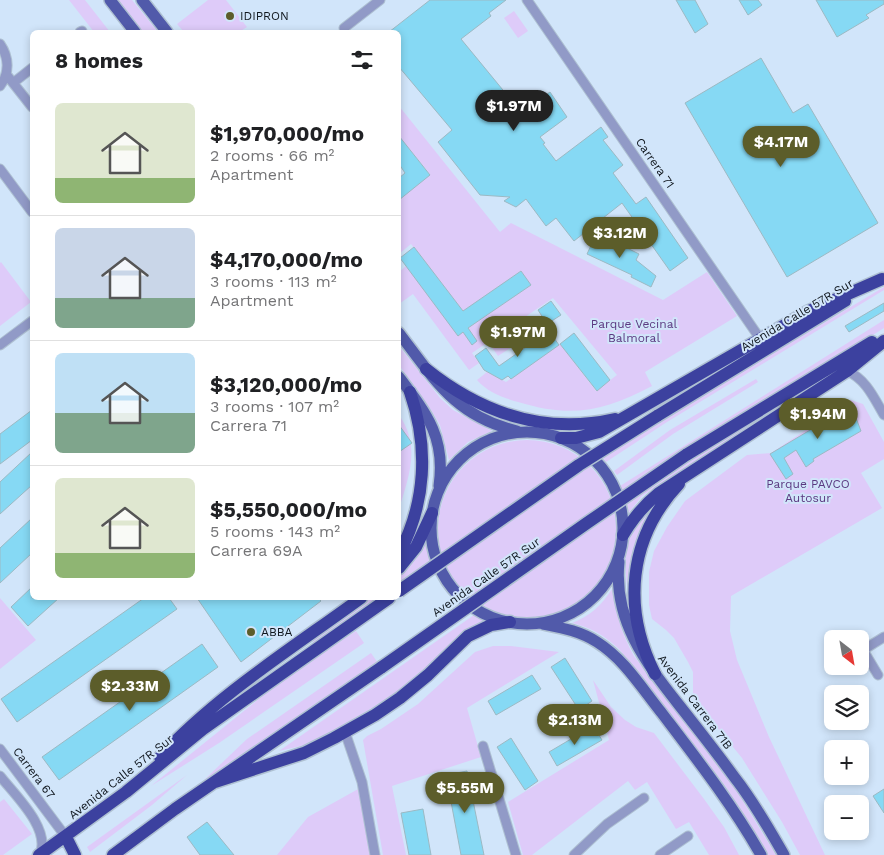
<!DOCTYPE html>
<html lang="en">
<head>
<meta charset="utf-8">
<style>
	:root { --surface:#fff; --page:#f6f6f6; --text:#202124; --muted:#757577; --line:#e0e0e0; --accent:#5c5d2a }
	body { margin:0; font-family:"Work Sans",sans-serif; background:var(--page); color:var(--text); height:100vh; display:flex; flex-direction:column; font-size:19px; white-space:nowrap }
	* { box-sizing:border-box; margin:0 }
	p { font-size:16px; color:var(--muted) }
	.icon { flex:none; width:28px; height:28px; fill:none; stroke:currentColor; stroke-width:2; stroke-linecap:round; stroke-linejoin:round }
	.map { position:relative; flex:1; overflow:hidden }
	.sheet { position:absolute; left:30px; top:30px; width:371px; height:570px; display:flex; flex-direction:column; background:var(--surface); border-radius:8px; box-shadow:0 2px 8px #0003 }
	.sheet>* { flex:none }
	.needle { width:32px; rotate:149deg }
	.tools { position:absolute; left:824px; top:630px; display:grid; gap:10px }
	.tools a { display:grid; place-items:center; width:45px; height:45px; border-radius:8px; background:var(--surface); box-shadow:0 2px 8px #0003; font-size:25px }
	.price { position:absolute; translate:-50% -42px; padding:0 11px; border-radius:18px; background:var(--accent); color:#fff; font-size:16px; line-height:32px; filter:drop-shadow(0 1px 2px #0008) }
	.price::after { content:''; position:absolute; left:50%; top:30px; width:15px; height:11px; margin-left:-8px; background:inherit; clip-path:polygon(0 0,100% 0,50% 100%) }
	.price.on { background:#222; color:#fff }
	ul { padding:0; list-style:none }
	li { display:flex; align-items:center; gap:15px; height:125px; padding:0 25px }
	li+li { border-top:1px solid var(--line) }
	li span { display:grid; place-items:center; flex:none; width:140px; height:100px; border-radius:8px; color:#555 }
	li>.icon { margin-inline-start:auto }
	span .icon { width:60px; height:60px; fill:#fffc; stroke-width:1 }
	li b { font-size:21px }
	h2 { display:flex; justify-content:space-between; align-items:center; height:60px; padding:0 25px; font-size:21px }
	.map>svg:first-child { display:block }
</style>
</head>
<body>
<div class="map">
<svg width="884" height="855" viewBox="0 0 884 855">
	<rect width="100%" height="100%" fill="#d1e5fa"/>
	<path fill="#decbf9" d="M69 0H85L110 32H94Z
		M115 0H132L158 32H140Z
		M208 0H226L247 27 239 32H184L177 24Z
		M514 11 528 31 518 38 504 18Z
		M399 106 500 232 511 223 663 300 707 272 737 316 645 372 652 386C603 412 571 418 518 402 504 398 487 392 477 380L487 372 506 382 560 344 596 391 617 375 553 298 472 353 479 363 469 370 413 294 399 304V272L406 266 467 337 472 334 468 328 530 285 521 271 463 311 411 244 399 254V200L430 174 399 136Z
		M1 262 31 302 0 326V263Z
		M884 287V290L667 422 606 462 603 458 664 418Z
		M884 320V328L622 492 620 486Z
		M514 330 521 341 498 356 491 346Z
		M399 346 440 398 453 410 492 431 468 442 449 460 440 425 431 410 399 365Z
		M756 379 758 382 673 434 617 475 614 471 670 430Z
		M796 394 798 395 642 496 627 515 624 503 693 456Z
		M851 400 863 404 884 442V459L861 473 882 508 731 596 730 631 737 660 769 737 825 855H800L782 822 742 758 693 698V672L688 662 674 638 666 630 652 619 649 605V572L654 551 667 527 685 501 747 455 771 453 824 418 842 403Z
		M399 415C421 446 409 476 399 509Z
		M438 529a89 89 0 1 1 178 0a89 89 0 1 1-178 0Z
		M656 501C632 540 631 559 630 604 626 582 621 548 633 527 639 518 649 509 656 501Z
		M425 541 430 561 399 583V576L416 559Z
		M612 589C616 613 622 635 634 656L730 780 776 855H767L726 787 619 649C602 634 594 629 572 623 590 616 602 605 612 589Z
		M0 598 36 640 0 669Z
		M369 598H378L314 643 312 641Z
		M474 615 490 622 459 637 429 667 400 691 386 700 310 744 279 751Z
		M356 631 364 643 219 743 151 786 286 677Z
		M493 646H511L559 652 467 708 481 757 392 786 406 855H383L363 740 367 736 381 729 418 704 475 652Z
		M371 653 378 663 288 726 204 780 247 739Z
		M593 680 611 707 625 720 636 727 654 733 704 799 724 827 739 855H709L689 822 676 829 647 782 635 790 628 781 532 855H523L508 802 609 740Z
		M187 775 152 805 90 852 87 847Z
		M360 788 371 855H277L308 817Z
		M4 799 32 834 3 855H0V802Z"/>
	<path fill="#86d9f4" stroke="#9cb9c3" d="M430 0H506L489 13 491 16 461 39 521 112 550 92 567 117 540 137 545 143 543 144 556 161 601 127 608 137 603 140 623 165 613 173 636 204 646 197 688 258 670 271 622 203 574 241 556 218 546 226 526 199 516 207 504 201 510 197 480 195 438 142 452 130 399 67V32H389Z
		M676 0H695L708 24 695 33Z
		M739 0H758L762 5 748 15Z
		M816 0H884V4L866 15 869 18 837 37Z
		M761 58 793 113 808 104 878 223 787 277 685 103Z
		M399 136 430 175 399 200V178L405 173 399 164Z
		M597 233 639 254 636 260 656 276 651 287 631 277 632 275 587 254Z
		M414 247 463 311 521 271 531 285 468 328 477 341 472 345 463 332 458 336 400 258Z
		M551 301 561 315 547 324 538 310Z
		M884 303V311L849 332 845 326Z
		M549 331 559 345 511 379 508 376 502 380 484 370 475 356 486 348 499 366Z
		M574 333 610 380 597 391 560 344Z
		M847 408 856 418 861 431 813 459 814 461 806 467 796 450 784 458 793 474 786 479 770 454Z
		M32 410V440L0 464V434Z
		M399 425 412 443 399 452Z
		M32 452V485L0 514V482Z
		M32 518V553L0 583V548Z
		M32 587V598H59L28 626 11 607Z
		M144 598H169L177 609 17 722 1 699Z
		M197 598H318L321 601 241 662Z
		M202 644 218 667 59 780 42 757Z
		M565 658 592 701 579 710 551 667Z
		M532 675 541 689 496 715 488 701Z
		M593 726 602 740 557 766 549 752Z
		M511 738 538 781 525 790 497 747Z
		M467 771 484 855H461L446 775Z
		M884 789V813L873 796Z
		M423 809 431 855H409L401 813Z
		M207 822 234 855H200L187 837Z"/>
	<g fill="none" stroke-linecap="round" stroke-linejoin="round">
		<defs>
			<path id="minor" d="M527 0 761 340
				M344 28 380 0
				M80 32 82 31
				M0 44C9 57 10 73 0 86
				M6 74 32 107
				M13 83 32 68
				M0 169 32 212
				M0 345 32 321
				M847 371C866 379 874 398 884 415
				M878 675 863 650 884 637
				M345 732 362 782 375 855
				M483 746 516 855
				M0 749 66 837
				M0 776C15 795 51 829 40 854
				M574 855 607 824 644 798
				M660 855 688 836"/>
			<path id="major" d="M110 0 135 32
				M142 0 167 32
				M399 333C435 380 455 416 517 431
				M399 377C427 414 446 438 439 486
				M431 528a96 96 0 1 1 192 0a96 96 0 1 1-192 0Z
				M619 562C613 620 645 662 679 705 698 729 717 753 735 778 754 802 769 829 784 855
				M543 624C563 628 580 631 597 642 624 659 641 687 661 712 696 758 732 804 761 855"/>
			<path id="highway" d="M426 369C481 413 545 435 615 419
				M657 416 845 301
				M561 438H576L599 432 809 311 882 279
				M686 455 872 342
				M623 535C633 518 644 505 659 493L847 371 884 341
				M399 554C426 503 429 447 410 392
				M399 568 416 547 432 513
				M655 674C622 609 628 538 679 484
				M160 757C216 696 294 647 361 598
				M215 782 304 753 334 738 375 715 400 698 428 675 468 636 491 625 510 622
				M66 837 75 855
				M39 855 126 792 203 729 389 598
				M113 855 175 809 382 667"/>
		</defs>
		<use href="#minor" stroke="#aec0d2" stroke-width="11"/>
		<use href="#major" stroke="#aec0d2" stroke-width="14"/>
		<use href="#highway" stroke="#aec0d2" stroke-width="15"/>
		<use href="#minor" stroke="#919ac7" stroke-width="9"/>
		<use href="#major" stroke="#515aaa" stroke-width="11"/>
		<use href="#highway" stroke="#3c419f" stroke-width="12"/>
		<defs>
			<path id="highway-bridge" d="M399 591 579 465 657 416
				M382 667 587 523 686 455"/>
		</defs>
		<use href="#highway-bridge" stroke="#aec0d2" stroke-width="15" stroke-linecap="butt"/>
		<use href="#highway-bridge" stroke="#3c419f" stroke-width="12"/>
	</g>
	<g fill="#5c5d2a" stroke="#d1e5fa" stroke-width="2">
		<circle cx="230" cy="16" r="5"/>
		<circle cx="251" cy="632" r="5"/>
	</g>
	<g text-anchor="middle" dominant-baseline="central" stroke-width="4" stroke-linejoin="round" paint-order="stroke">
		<g font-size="12" fill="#0f161d" stroke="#d1e5fa" text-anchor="start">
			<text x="240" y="16">IDIPRON</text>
			<text x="261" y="632">ABBA</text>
		</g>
		<g font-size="12" fill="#0f161d" stroke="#d1e5fa">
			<text transform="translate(655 163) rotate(55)">Carrera 71</text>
			<text transform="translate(797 315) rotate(-31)">Avenida Calle 57R Sur</text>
			<text transform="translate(486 577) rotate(-35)">Avenida Calle 57R Sur</text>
			<text transform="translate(695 702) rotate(53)">Avenida Carrera 71B</text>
			<text transform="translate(34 773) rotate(53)">Carrera 67</text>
			<text transform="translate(121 777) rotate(-38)">Avenida Calle 57R Sur</text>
		</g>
		<g font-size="12" fill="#5b3981" stroke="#d1e5fa">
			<text x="634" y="324">Parque Vecinal<tspan x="634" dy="14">Balmoral</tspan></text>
			<text x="808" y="484">Parque PAVCO<tspan x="808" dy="14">Autosur</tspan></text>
		</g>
	</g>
</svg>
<div class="tools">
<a><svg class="needle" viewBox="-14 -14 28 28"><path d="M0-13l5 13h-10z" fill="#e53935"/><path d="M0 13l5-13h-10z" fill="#757577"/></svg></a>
<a><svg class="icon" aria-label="layers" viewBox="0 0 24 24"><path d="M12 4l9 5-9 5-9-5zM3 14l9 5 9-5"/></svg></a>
<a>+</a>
<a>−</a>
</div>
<b class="price on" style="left:514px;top:132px">$1.97M</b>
<b class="price" style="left:781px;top:168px">$4.17M</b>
<b class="price" style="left:620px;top:259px">$3.12M</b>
<b class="price" style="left:518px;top:358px">$1.97M</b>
<b class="price" style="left:818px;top:440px">$1.94M</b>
<b class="price" style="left:130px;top:712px">$2.33M</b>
<b class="price" style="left:575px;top:746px">$2.13M</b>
<b class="price" style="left:465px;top:814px">$5.55M</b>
<section class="sheet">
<h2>8 homes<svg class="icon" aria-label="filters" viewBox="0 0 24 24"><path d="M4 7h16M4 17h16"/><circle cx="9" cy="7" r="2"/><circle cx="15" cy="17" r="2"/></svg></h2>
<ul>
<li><span style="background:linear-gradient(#dfe7d0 75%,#8fb573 0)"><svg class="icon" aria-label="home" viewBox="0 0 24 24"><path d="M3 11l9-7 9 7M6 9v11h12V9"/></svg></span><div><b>$1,970,000/mo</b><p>2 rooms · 66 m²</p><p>Apartment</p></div></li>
<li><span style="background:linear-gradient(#c9d6e8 70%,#7fa58c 0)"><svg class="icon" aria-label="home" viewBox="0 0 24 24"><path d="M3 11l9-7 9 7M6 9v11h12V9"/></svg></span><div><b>$4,170,000/mo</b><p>3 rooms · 113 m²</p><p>Apartment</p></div></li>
<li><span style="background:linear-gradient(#bfe0f5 60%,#7fa58c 0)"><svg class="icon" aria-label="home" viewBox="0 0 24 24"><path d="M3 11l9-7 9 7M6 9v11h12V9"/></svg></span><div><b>$3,120,000/mo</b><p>3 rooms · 107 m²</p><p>Carrera 71</p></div></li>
<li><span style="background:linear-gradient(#dfe7d0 75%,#8fb573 0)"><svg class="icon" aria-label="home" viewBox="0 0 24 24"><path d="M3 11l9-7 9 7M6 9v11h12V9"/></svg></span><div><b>$5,550,000/mo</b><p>5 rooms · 143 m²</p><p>Carrera 69A</p></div></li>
</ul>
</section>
</div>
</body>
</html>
